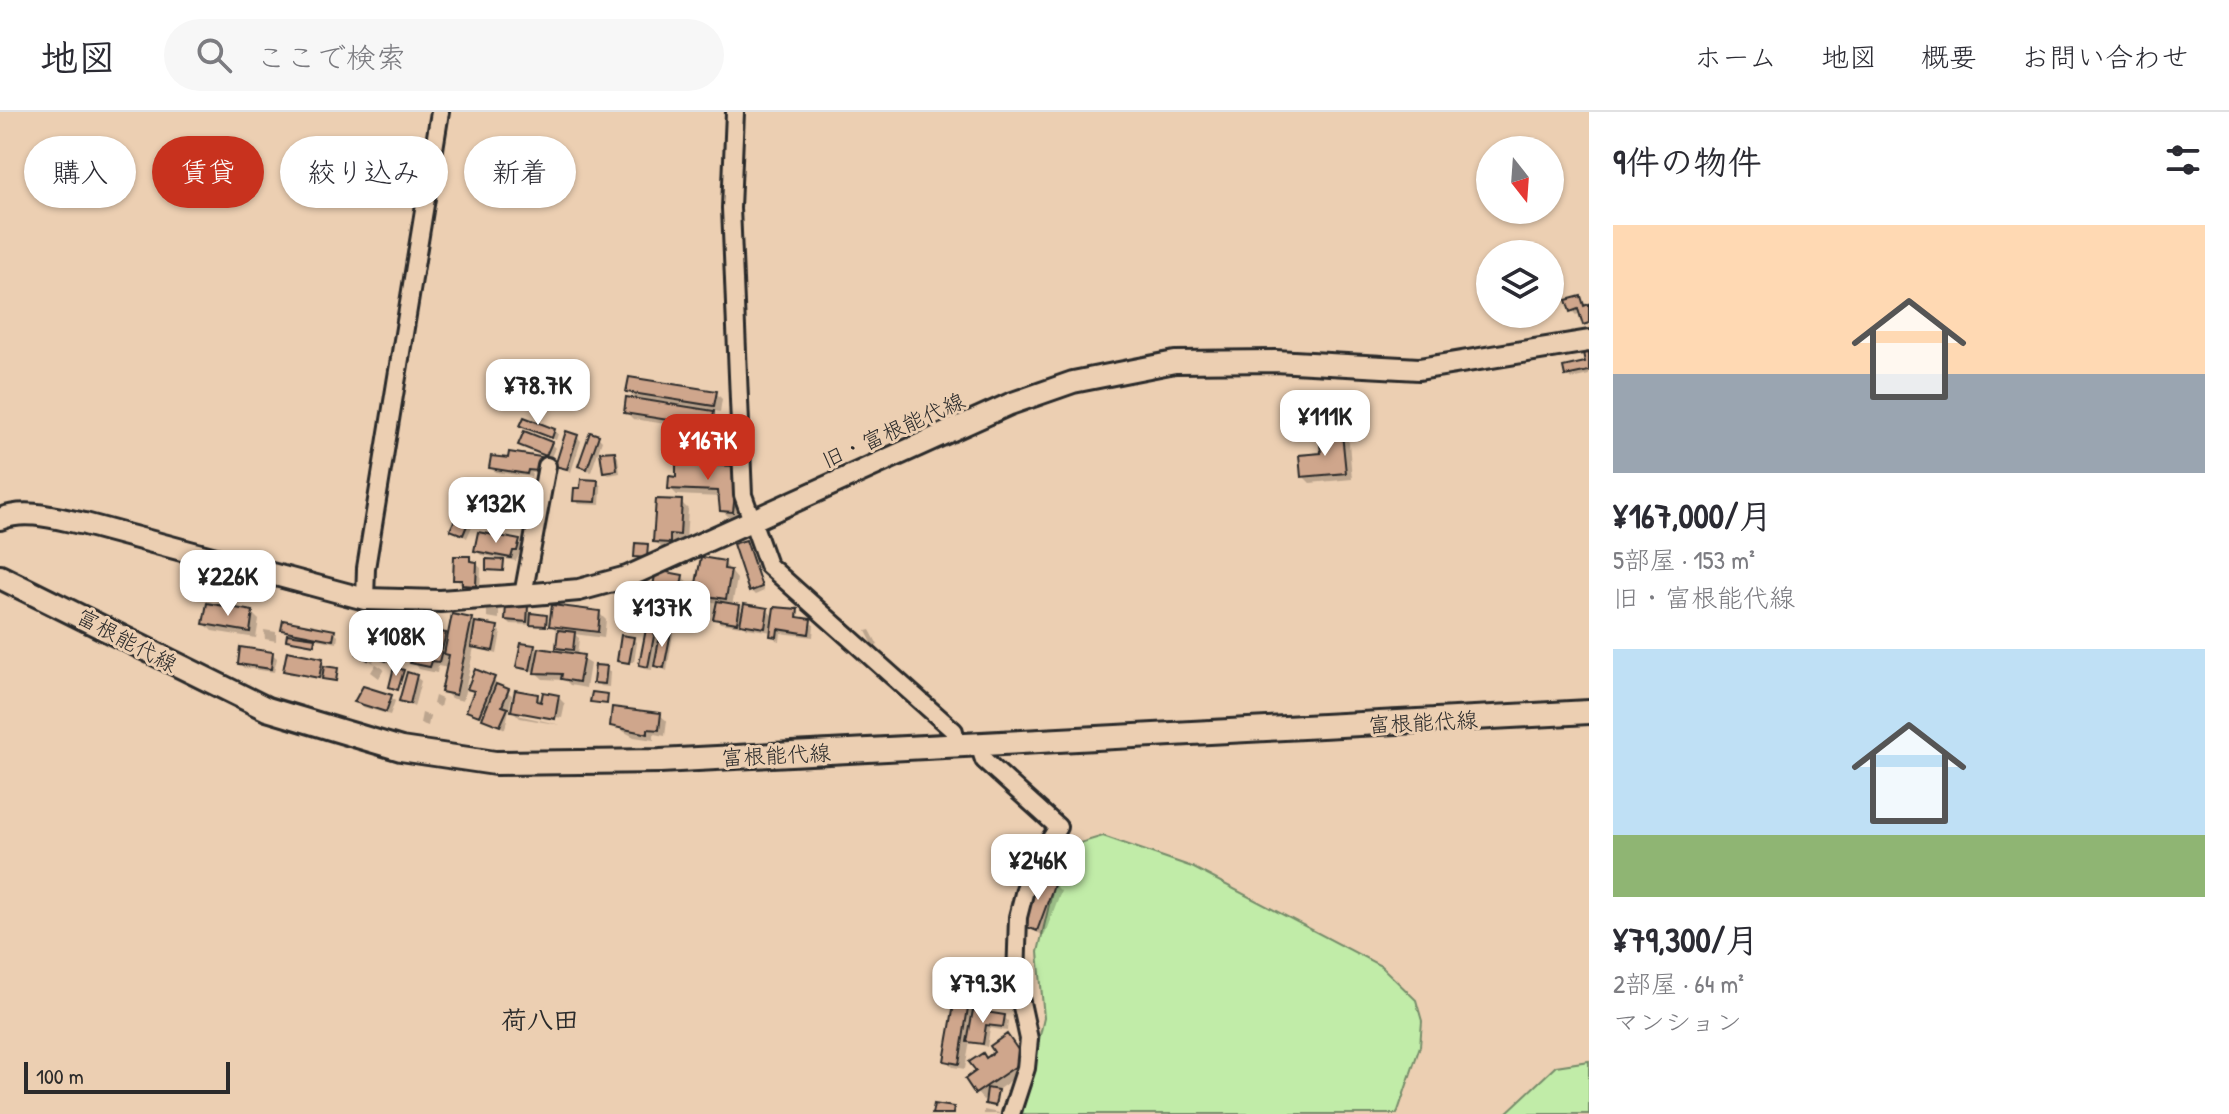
<!DOCTYPE html>
<html lang="ja">
<head>
<meta charset="utf-8">
<style>
	:root { --surface:#fff; --page:#f7f7f7; --text:#2b2b33; --muted:#7c7c81; --line:#e1e1e2; --accent:#c8321e }
	body { margin:0; font-family:"Patrick Hand","Klee One",sans-serif; background:var(--page); color:var(--text); height:100vh; display:flex; flex-direction:column; font-size:30px; white-space:nowrap }
	* { box-sizing:border-box; margin:0 }
	p { font-size:26px; color:var(--muted) }
	.icon { flex:none; width:44px; height:44px; fill:none; stroke:currentColor; stroke-width:2; stroke-linecap:round; stroke-linejoin:round }
	.map { position:relative; flex:1; overflow:hidden }
	.side { display:flex; flex-direction:column; background:var(--surface); width:640px }
	.side>* { flex:none }
	.guide { position:absolute; left:24px; top:24px; width:760px; height:72px; display:flex; gap:16px }
	.needle { width:52px; rotate:163deg }
	.controls { position:absolute; left:1476px; top:24px; display:grid; gap:16px }
	.controls a { display:grid; place-items:center; width:88px; height:88px; border-radius:50%; background:var(--surface); box-shadow:0 2px 6px #0004; font-size:40px }
	.scale { position:absolute; left:24px; bottom:20px; width:206px; box-sizing:border-box; padding-left:8px; border:4px solid #2b2b2b; border-top:0; font-size:22px; line-height:28px; white-space:nowrap; color:#2b2b2b; -webkit-text-stroke:6px #eccfb2; paint-order:stroke }
	.price { position:absolute; translate:-50% -68px; padding:0 18px; border-radius:16px; background:#fff; color:#222; font-size:26px; line-height:52px; filter:drop-shadow(0 2px 4px #0008) }
	.price::after { content:''; position:absolute; left:50%; top:48px; width:24px; height:18px; margin-left:-12px; background:inherit; clip-path:polygon(0 0,100% 0,50% 100%) }
	.price.on { background:var(--accent); color:#fff }
	ul { padding:0; list-style:none }
	li { display:grid; align-content:center; gap:16px; height:424px; padding:0 24px }
	li span { display:grid; place-items:center; height:248px; border-radius:0px; color:#555 }
	li>.icon { margin-inline-start:auto }
	span .icon { width:144px; height:144px; fill:#fffc; stroke-width:1 }
	li b { font-size:34px }
	h2 { display:flex; justify-content:space-between; align-items:center; height:96px; padding:0 24px; font-size:34px }
	.pill { padding:0 28px; border-radius:36px; background:var(--surface); box-shadow:0 2px 6px #0004; font-size:28px; line-height:72px }
	.pill.on { background:var(--accent); color:#fff }
	header { display:flex; align-items:center; gap:48px; box-sizing:border-box; height:112px; padding:0 40px; background:var(--surface); border-bottom:2px solid var(--line) }
	header strong { font-size:38px }
	nav { display:flex; gap:44px; margin-inline-start:auto; font-size:28px }
	.search { width:560px; height:72px; background:var(--page); display:flex; align-items:center; gap:20px; box-sizing:border-box; padding:0 28px; border-radius:44px; color:var(--muted); font-size:30px }
	main { display:flex; flex:1; min-height:0 }
	.map>svg:first-child { display:block }
</style>
</head>
<body>
<header>
<strong>地図</strong>
<div class="search"><svg class="icon" aria-label="search" viewBox="0 0 24 24"><circle cx="10" cy="10" r="6"/><path d="M15 15l6 6"/></svg>ここで検索</div>
<nav><a>ホーム</a><a>地図</a><a>概要</a><a>お問い合わせ</a></nav>
</header>
<main>
<div class="map">
<svg width="1589" height="1002" viewBox="0 0 1589 1002">
	<rect width="100%" height="100%" fill="#eccfb2"/>
	<filter id="ink" filterUnits="userSpaceOnUse"><feTurbulence type="fractalNoise" baseFrequency=".0125" numOctaves="2"/><feDisplacementMap in="SourceGraphic" scale="16" xChannelSelector="R" yChannelSelector="G"/><feConvolveMatrix kernelMatrix="1 2 1 2 8 2 1 2 1" color-interpolation-filters="sRGB"/></filter>
	<g filter="url(#ink)">
		<path fill="#c1eca8" stroke="#768c6a" stroke-width="2" d="M1103 724 1192 755 1381 854 1416 888 1422 909 1420 934 1397 1002H1022L1044 906 1038 840 1057 759 1073 733Z
			M1589 949V1002H1505L1556 954Z"/>
		<path fill="#0003" d="M1580 186 1589 195V216L1581 201 1576 203 1572 199Z
			M1589 242V263L1571 267 1567 263 1587 252Z
			M628 279 716 281 722 287 720 300 710 298 720 308 718 320 633 307 626 300 638 289Z
			M523 314 554 318 558 322 556 328Z
			M1342 323 1349 330 1352 367 1310 371 1303 364Z
			M577 325 581 329 571 360 557 353Z
			M598 325 602 329 591 360 580 353Z
			M521 332H551L555 336 550 347Z
			M614 341 618 345 620 361 609 363 604 359Z
			M540 347 544 352 543 362 532 361 531 365 495 360 491 356Z
			M744 363 739 406 729 405 722 398 720 385 677 383 670 376Z
			M597 370 601 374 600 393 579 392 575 388Z
			M523 385 530 392 529 412 491 402 484 395Z
			M681 390 688 397 686 429 676 428V437L662 436 655 429Z
			M462 396 476 405 467 426 453 417Z
			M519 430 523 434 516 449 481 443 476 439Z
			M745 430 764 479 755 483 750 478Z
			M469 446 481 456 480 477H468L455 467Z
			M724 451 737 467 732 494 744 500 767 498 774 505 797 499 800 507 814 513 813 525 781 521 780 529 776 528 772 520 747 516 741 510 740 514 720 511 716 506 718 491 703 488 696 481Z
			M682 465 689 471 682 512 675 510 667 559 653 551 652 558 645 557 641 552 654 521 661 528 663 520 648 512Z
			M527 496 531 503 546 505 547 515 530 510V513L511 512 507 508Z
			M487 497 499 498V507L487 505Z
			M252 501 259 508 256 526 212 519 205 512Z
			M599 501 606 508 604 526 574 522 579 526 577 544 590 552 586 576 570 573 565 568 543 567 534 559 523 558 518 554 534 535 540 541 564 542 558 536V520L551 513Z
			M379 505 392 514 387 523 394 526 409 510 413 514 407 532 415 538 445 523 449 527 471 508 501 520 497 542 474 535 463 589 451 586 444 579 448 556 438 554 437 561 419 557 413 548 394 540 390 552 376 543 373 550 384 557 379 566 371 560 376 552 364 546Z
			M284 517 334 520 338 524 337 531 316 527 315 533 290 529 289 522Z
			M264 518 276 520V529L265 527Z
			M870 518 878 533 874 535 866 519Z
			M633 527 637 531 634 550H621Z
			M272 542 277 546 274 560 244 556 240 552Z
			M322 548 325 557 338 560 337 569 289 562 285 558Z
			M606 556 610 560 609 575 600 574 596 570Z
			M416 565 421 569 414 595 401 588Z
			M494 567 497 574 512 583 505 617 468 598 474 580 470 576Z
			M358 582 391 585 395 589 390 603 360 594 356 589Z
			M435 584 442 587 440 595 433 592Z
			M537 584 543 590 558 585 565 592 562 606 518 599V603L561 613 520 606 513 599Z
			M422 601 430 604 428 614 420 611Z
			M660 603 667 609 665 624 654 622V628L634 625 612 613Z
			M1054 772 1061 779 1044 824 1024 813Z
			M970 879 977 886 975 900 1004 905 1008 909 1007 919 990 916 987 935 970 929 965 957 953 955 946 949Z
			M1007 925 1030 955 996 979 997 995 988 993V984L983 988 977 981 978 960Z
			M984 998 999 1001 1000 1002H984Z"/>
		<path fill="#cfa68c" stroke="#2b2b2b" stroke-width="2" d="M1581 184 1584 194 1589 192V211L1583 213 1578 197 1570 200 1566 188Z
			M1589 240V259L1565 264 1563 255 1585 250 1583 241Z
			M629 265 717 279 714 294 626 280Z
			M626 285 714 299 712 315 624 301Z
			M524 305 555 317 552 326 520 314Z
			M524 319 552 330 546 344 518 333Z
			M566 319 578 323 567 357 555 354Z
			M590 320 599 323 587 357 578 354Z
			M1342 321 1346 361 1301 365 1299 343 1321 341 1319 324Z
			M615 339 617 358 603 360 600 340Z
			M509 340 541 345 539 359 528 358 527 362 489 356 491 344 508 346Z
			M676 352 738 354 733 400 720 399 718 379 668 377 669 364 676 365Z
			M581 367 598 368 596 390 573 389 574 376H580Z
			M487 374 524 384 522 406 482 396Z
			M656 387 682 388 680 423 670 422V431L653 430Z
			M461 394 473 399 463 423 450 418Z
			M478 420 520 428 517 439H513L511 446 474 439Z
			M746 428 762 475 749 480 733 432Z
			M635 431 648 432 647 446 634 445Z
			M454 444H470V449L477 450 476 474 462 473V468H453Z
			M701 445 725 449 724 457 731 458 726 487 694 482Z
			M486 447 504 448 503 459 486 458Z
			M656 458 683 463 675 506 668 505 666 516 646 512Z
			M717 489 740 493 737 511 713 507Z
			M207 491 253 499 250 520 203 512Z
			M744 492 768 496 765 516 740 512Z
			M506 493 528 494 527 510 505 508Z
			M552 493 600 499 598 520 549 514Z
			M774 495 798 497 797 505 811 507 809 522 778 517 777 525 770 524Z
			M531 501 547 503 546 514 530 513Z
			M452 502 472 506 456 583 441 580 449 543 444 542Z
			M378 503 389 508 368 548 357 542Z
			M400 504 410 508 403 528 412 532 407 544 390 538 386 549 375 545 388 521 392 523Z
			M283 508 335 518 333 528 281 518Z
			M475 510 498 514 493 539 471 535Z
			M421 516 446 521 439 550 432 549 430 555 410 551Z
			M646 517 655 519 648 555 639 553Z
			M558 518 575 520 573 538 556 536Z
			M661 518 671 520 664 556 654 554Z
			M287 522 315 526 314 533 286 528Z
			M621 523 634 525 629 551 617 549Z
			M521 531 535 533 530 558 516 555Z
			M240 535 273 540 271 557 238 552Z
			M539 536 584 543 579 570 561 567 562 562 534 561Z
			M287 539 323 546 319 566 283 559Z
			M595 553 607 554 605 572 593 571Z
			M324 554 338 556 336 569 322 567Z
			M394 555 404 558 398 578 389 575Z
			M475 557 495 565 479 604 466 599 474 579 467 577Z
			M407 560 417 563 410 592 399 589Z
			M496 572 509 577 502 594 508 596 500 614 482 607Z
			M363 574 392 583 386 600 354 590Z
			M515 578 538 582 537 589 541 590 543 580 559 583 555 607 511 599Z
			M592 580 608 582 607 592 590 590Z
			M612 595 661 601 659 618 648 617V622L610 614Z
			M1036 763 1055 770 1037 819 1022 813Z
			M957 875 971 877 959 952 944 949Z
			M973 898 1005 903 1003 915 986 913 983 932 967 930Z
			M1007 922 1025 948 975 982 965 967 976 959 969 950 983 941 986 946 994 940 990 934Z
			M987 976 998 978 995 994 985 992Z
			M934 992 954 995 953 1002H932Z"/>
		<g fill="none" stroke-linecap="round" stroke-linejoin="round">
			<defs>
				<path id="minor" d="M735 0 731 96 743 383 768 453 954 619 956 634
					M523 483 547 354
					M365 487 366 456 440 0
					M979 633 984 648 1058 715 1029 762 1018 805 1016 867 1029 927 1026 956 1011 1002"/>
				<path id="tertiary" d="M0 407C26 396 59 407 85 412L365 487 440 489 523 483 579 478 627 465 1010 292 1073 270 1175 250 1275 249 1419 257 1589 229"/>
				<path id="secondary" d="M0 465 267 597 401 637 495 651 660 649 1589 600"/>
			</defs>
			<use href="#minor" stroke="#2b2b2b" stroke-width="22"/>
			<use href="#tertiary" stroke="#2b2b2b" stroke-width="26"/>
			<use href="#secondary" stroke="#2b2b2b" stroke-width="28"/>
			<use href="#minor" stroke="#eccfb2" stroke-width="16"/>
			<use href="#tertiary" stroke="#eccfb2" stroke-width="20"/>
			<use href="#secondary" stroke="#eccfb2" stroke-width="22"/>
		</g>
	</g>
	<g text-anchor="middle" dominant-baseline="central" stroke-width="6" stroke-linejoin="round" paint-order="stroke">
		<g font-size="22" fill="#2b2b2b" stroke="#eccfb2">
			<text transform="translate(893 318) rotate(-24)">旧・富根能代線</text>
			<text transform="translate(127 528) rotate(28)">富根能代線</text>
			<text transform="translate(1423 610) rotate(-3)">富根能代線</text>
			<text transform="translate(776 643) rotate(-3)">富根能代線</text>
		</g>
		<g font-size="26" font-weight="bold" fill="#2b2b2b" stroke="#eccfb2">
			<text x="540" y="907">荷八田</text>
		</g>
	</g>
</svg>
<div class="controls">
<a><svg class="needle" viewBox="-14 -14 28 28"><path d="M0-13l5 13h-10z" fill="#e53935"/><path d="M0 13l5-13h-10z" fill="#7c7c81"/></svg></a>
<a><svg class="icon" aria-label="layers" viewBox="0 0 24 24"><path d="M12 4l9 5-9 5-9-5zM3 14l9 5 9-5"/></svg></a>
</div>
<div class="scale">100 m</div>
<b class="price" style="left:538px;top:315px">¥78.7K</b>
<b class="price" style="left:1325px;top:346px">¥111K</b>
<b class="price on" style="left:708px;top:370px">¥167K</b>
<b class="price" style="left:496px;top:433px">¥132K</b>
<b class="price" style="left:228px;top:506px">¥226K</b>
<b class="price" style="left:662px;top:537px">¥137K</b>
<b class="price" style="left:396px;top:566px">¥108K</b>
<b class="price" style="left:1038px;top:790px">¥246K</b>
<b class="price" style="left:983px;top:913px">¥79.3K</b>
<div class="guide">
<a class="pill">購入</a>
<a class="pill on">賃貸</a>
<a class="pill">絞り込み</a>
<a class="pill">新着</a>
</div>
</div>
<section class="side">
<h2>9件の物件<svg class="icon" aria-label="filters" viewBox="0 0 24 24"><path d="M4 7h16M4 17h16"/><circle cx="9" cy="7" r="2"/><circle cx="15" cy="17" r="2"/></svg></h2>
<ul>
<li><span style="background:linear-gradient(#ffd9b3 60%,#9aa5b1 0)"><svg class="icon" aria-label="home" viewBox="0 0 24 24"><path d="M3 11l9-7 9 7M6 9v11h12V9"/></svg></span><div><b>¥167,000/月</b><p>5部屋 · 153 m²</p><p>旧・富根能代線</p></div></li>
<li><span style="background:linear-gradient(#bfe0f5 75%,#8fb573 0)"><svg class="icon" aria-label="home" viewBox="0 0 24 24"><path d="M3 11l9-7 9 7M6 9v11h12V9"/></svg></span><div><b>¥79,300/月</b><p>2部屋 · 64 m²</p><p>マンション</p></div></li>
</ul>
</section>
</main>
</body>
</html>
